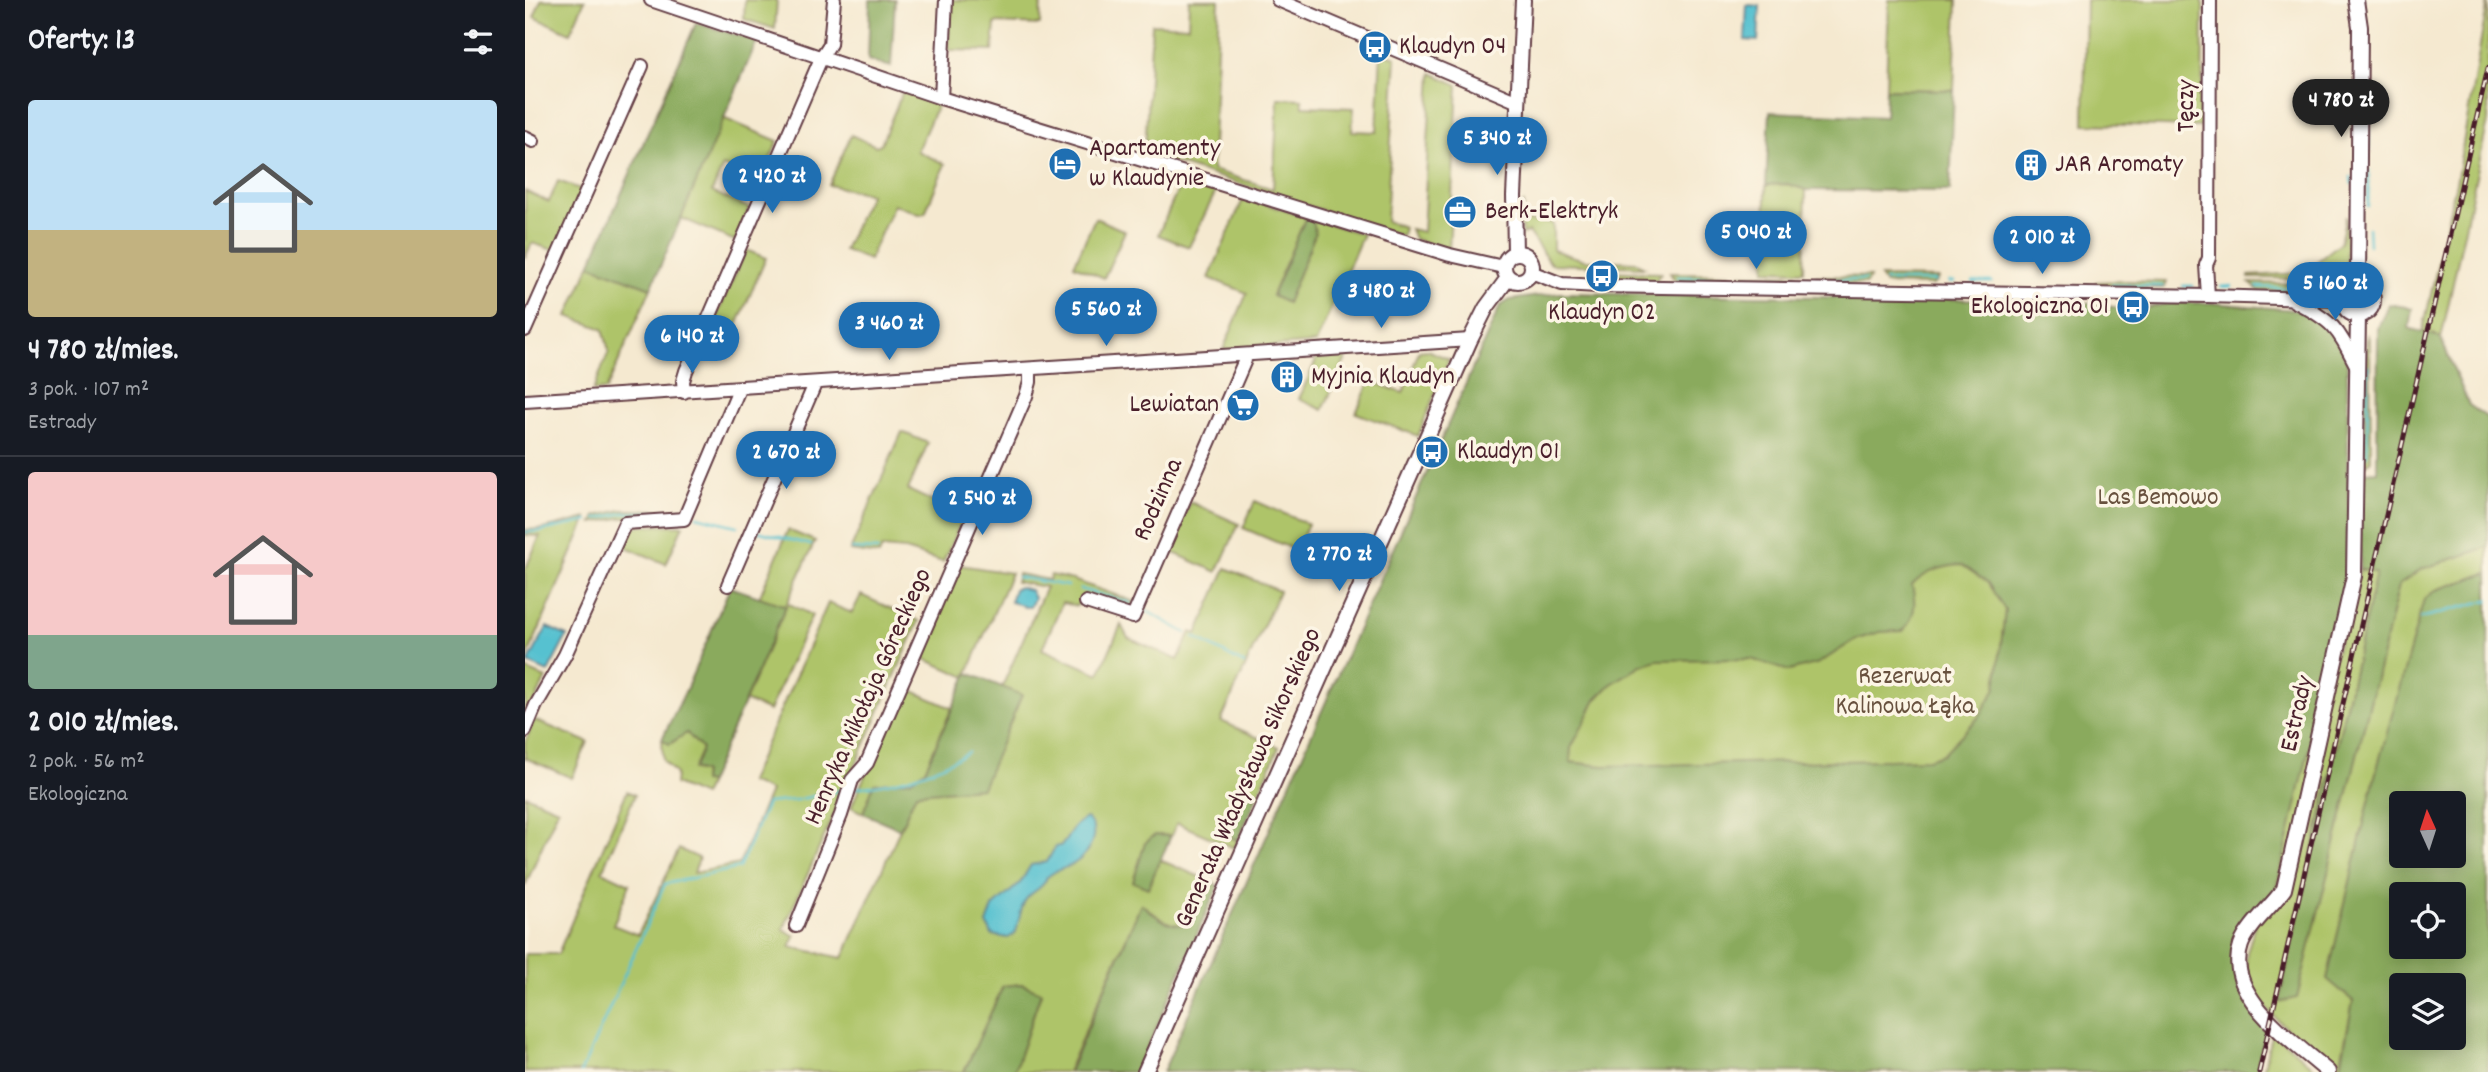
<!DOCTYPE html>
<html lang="pl">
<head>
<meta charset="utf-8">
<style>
	:root { --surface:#171b24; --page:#242831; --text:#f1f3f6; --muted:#9ea1a6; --line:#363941; --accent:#1f6fb2 }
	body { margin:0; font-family:Dekko,sans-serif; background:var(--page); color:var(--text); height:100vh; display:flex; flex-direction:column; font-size:26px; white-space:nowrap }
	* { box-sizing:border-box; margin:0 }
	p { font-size:23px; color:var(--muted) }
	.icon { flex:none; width:38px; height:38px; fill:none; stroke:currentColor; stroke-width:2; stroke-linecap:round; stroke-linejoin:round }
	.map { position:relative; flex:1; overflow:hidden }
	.side { display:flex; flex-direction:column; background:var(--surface); width:525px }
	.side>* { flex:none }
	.needle { width:46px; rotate:357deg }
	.fabs { position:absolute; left:1864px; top:791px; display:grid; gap:14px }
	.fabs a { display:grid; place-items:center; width:77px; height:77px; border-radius:7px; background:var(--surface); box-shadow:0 4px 18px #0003; font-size:35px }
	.price { position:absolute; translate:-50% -60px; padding:0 16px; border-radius:24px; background:var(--accent); color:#fff; font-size:23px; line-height:46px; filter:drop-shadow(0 2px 4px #0008) }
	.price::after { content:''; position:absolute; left:50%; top:42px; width:21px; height:16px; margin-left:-10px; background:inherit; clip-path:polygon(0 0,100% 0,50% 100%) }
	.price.selected { background:#222; color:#fff }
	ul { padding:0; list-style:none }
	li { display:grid; align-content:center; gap:14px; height:371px; padding:0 28px }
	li+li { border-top:2px solid var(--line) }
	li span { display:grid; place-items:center; height:217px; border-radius:7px; color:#555 }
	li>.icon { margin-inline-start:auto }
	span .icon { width:126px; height:126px; fill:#fffc; stroke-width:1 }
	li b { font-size:30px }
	h2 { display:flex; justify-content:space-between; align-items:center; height:84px; padding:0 28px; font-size:30px }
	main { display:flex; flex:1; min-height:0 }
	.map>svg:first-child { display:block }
</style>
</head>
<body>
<main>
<section class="side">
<h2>Oferty: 13<svg class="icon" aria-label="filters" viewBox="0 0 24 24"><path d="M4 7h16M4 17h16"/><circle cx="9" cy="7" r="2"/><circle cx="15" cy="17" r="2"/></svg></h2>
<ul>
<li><span style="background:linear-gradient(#bfe0f5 60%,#c2b280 0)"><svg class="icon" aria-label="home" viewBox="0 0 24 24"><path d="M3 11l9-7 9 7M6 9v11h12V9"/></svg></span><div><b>4 780 zł/mies.</b><p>3 pok. · 107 m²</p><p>Estrady</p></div></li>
<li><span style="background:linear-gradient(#f6c9c9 75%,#7fa58c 0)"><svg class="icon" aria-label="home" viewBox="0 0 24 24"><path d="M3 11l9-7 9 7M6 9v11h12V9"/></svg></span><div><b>2 010 zł/mies.</b><p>2 pok. · 56 m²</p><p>Ekologiczna</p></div></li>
</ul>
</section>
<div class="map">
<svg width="1963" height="1072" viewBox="0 0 1963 1072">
	<rect width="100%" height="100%" fill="#fcf5e5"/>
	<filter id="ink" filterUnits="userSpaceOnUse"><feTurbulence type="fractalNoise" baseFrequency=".0143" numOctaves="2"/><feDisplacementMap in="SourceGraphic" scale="14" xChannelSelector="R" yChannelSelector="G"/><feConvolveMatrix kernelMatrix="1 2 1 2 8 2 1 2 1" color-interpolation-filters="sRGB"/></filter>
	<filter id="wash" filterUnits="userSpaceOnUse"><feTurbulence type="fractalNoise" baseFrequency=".00686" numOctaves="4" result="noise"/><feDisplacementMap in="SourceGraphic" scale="28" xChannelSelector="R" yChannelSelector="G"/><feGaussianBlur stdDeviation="1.57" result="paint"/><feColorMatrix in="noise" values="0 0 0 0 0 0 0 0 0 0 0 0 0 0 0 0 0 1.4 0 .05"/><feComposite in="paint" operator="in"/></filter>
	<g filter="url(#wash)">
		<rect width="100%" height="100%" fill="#f5e9d0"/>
		<path fill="#aec469" stroke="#7c724a" stroke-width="2" d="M16 0H60L45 33 9 17Z
			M220 0H252L250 29 219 19Z
			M425 0H516L515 25 470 23 468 51 423 50Z
			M664 0H694L687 170 748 189 753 98 777 99 778 106 829 108 827 131 852 132 856 52 871 57 861 221 879 227 877 236 622 154 620 150 627 24 663 26Z
			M1364 0H1432L1429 90 1361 89Z
			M1561 0H1678L1677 127 1559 124Z
			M1963 0V121L1916 339 1909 334H1897L1932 178Z
			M907 73 933 85 924 250 889 239 885 229 898 232Z
			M378 91 413 103 392 151 420 164 400 213 394 214 369 204 344 260 319 250 345 194 304 185 326 135 351 146 356 144Z
			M198 118 253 141 235 182 198 166 187 192 224 208 210 241 156 218Z
			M658 178 692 189 664 247 633 235Z
			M33 181 58 190 31 251 7 243 0 258V191L24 202Z
			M1263 184 1281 190 1279 271 1240 270 1241 185Z
			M719 197 781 217 747 295 762 303 790 234 788 219 838 234 791 343 698 350 722 293 684 278Z
			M999 202V221L1028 223V250L1059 260 1111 262 1119 267 1026 264 1003 232 997 234 995 212Z
			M1821 216V267L1808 279 1724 278V276L1778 273 1815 243Z
			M570 218 600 231 579 278 549 265Z
			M221 250 241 258 210 330 190 320Z
			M65 265 126 288 81 390 68 391 84 351 78 329 43 316Z
			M1072 271 1136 273 1131 280 1127 281 1093 277 1092 274H1072Z
			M1145 273 1206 274 1204 280 1199 282 1152 281 1149 279Z
			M1216 274 1271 275 1273 281 1223 282 1218 280Z
			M1291 276 1345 277 1341 284 1297 283 1292 281Z
			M1355 277 1413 278 1411 282 1407 285 1360 284Z
			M1598 281 1642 282 1640 287 1637 288H1561V285H1570L1571 282Z
			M1725 283 1795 284 1800 291H1734Z
			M1842 334 1845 341 1846 460 1842 464 1838 459Z
			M902 350 924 359 893 436 831 413 845 381 878 393 894 351Z
			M822 356 798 410 774 399 792 358Z
			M377 432 403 443 383 490 439 516 418 562 380 550 357 548 354 555 325 551Z
			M1963 448V573L1911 590 1814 1071C1780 1042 1714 1003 1722 952L1835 569 1851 573 1754 1001 1772 997 1874 585Z
			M730 501 783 524 772 551 718 528Z
			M665 502 714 524 692 572 644 551Z
			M97 510H158L155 516 95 518 68 523 71 516Z
			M62 518 0 662V570L15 536 0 535V530L19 529Z
			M158 525 141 564 94 544 99 532 109 526Z
			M263 530 290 541 262 603 287 615 244 711 220 701 261 606 234 598Z
			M1412 544 1487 594 1475 692 1414 764 996 777 1113 642 1387 585Z
			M435 565 486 573 441 677 393 656Z
			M701 568 754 591 696 721 754 747 732 797 723 793 707 838 713 840 709 848 652 823 646 836 631 835 623 887 635 860 685 881 662 924C641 928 633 915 616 904L542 1072H489L516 993 497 984 478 986 439 1072H0V954H33L102 791 110 795 77 871 105 884 88 925 113 935 154 849 174 858 169 873 214 864 245 791 224 782 303 603 327 613 336 595 394 621 258 930 270 936 265 947 318 958 391 793 497 695 477 687 521 587 491 582 493 574 524 580 526 575 548 580 610 602 605 609H601L559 595 552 606 537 603 517 649 574 674 596 625 603 638 653 660 666 632 672 634Z
			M0 669 21 678 0 722Z
			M379 687 427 708 400 770 385 780 349 784 338 813 326 807Z
			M9 720 63 742 47 778 0 758V743Z
			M162 732 177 749 168 770 178 772 177 782 184 783 178 796 150 784 151 774 138 760 137 739 145 744Z
			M0 795 33 809 0 886Z
			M1747 1031 1794 1072H1738Z"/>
		<path fill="#8aaa5d" stroke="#6a6444" stroke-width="2" fill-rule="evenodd" d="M345 0H370L366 67 343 60Z
			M171 23 232 41 126 288 65 265Z
			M1361 89 1429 90 1425 191 1281 190 1263 184 1241 185 1245 112 1360 117Z
			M781 217 788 219 790 234 762 303 747 296Z
			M1035 293 1549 301 1589 307 1621 308 1645 303H1687L1771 310 1789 317 1815 342 1822 362 1824 576 1752 887 1710 949 1742 1027 1731 1072H638L975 306 985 300ZM1437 565 1462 582 1480 610 1471 688 1454 717 1418 754 1403 759 1078 766 1045 762 1046 748 1071 700 1085 685 1116 665 1132 660 1226 659 1264 671 1294 663 1330 640 1355 632 1378 631C1391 616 1391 603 1387 585 1402 571 1417 566 1437 565Z
			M1863 304 1887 308 1884 328C1896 333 1907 332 1916 339L1944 405 1963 418V547L1897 569 1874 585 1772 998 1754 1002 1851 573 1835 569 1837 472 1852 471 1853 328Z
			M1963 573V1072H1815L1828 1001 1802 979 1850 776 1899 599 1911 590ZM1876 803H1928V856H1876ZM1876 894H1928V947H1876ZM1876 985H1928V1038H1876Z
			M205 587 261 606 184 783 177 782 178 772 168 769 177 749 162 733 144 744 137 739 161 690Z
			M443 673 497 695 457 788 391 793 375 829 338 813 349 784 385 780 400 770Z
			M722 793 732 797 713 840 707 838 705 834Z
			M630 835 646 836 623 888 608 882 620 843Z
			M685 881 693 886 612 1072H544L616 904C632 916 642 928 662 924Z
			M497 984 516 992 489 1072H439L478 986Z"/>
		<path fill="#56c1d0" stroke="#50707e" stroke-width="2" d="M1222 5 1235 6 1233 41 1220 40Z
			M494 587 505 590 509 598 505 607H499L494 604 485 602 489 589Z
			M22 627 42 636 23 672 3 663Z
			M561 818C577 830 564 854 550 863 542 869 533 868 525 875 517 881 525 875 519 883 515 889 507 892 502 898 494 907 495 923 490 934L483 938 467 935 462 924 468 907 495 883 506 865 522 862 530 847 537 845C546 834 547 824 561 818Z"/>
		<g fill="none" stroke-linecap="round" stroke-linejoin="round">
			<path stroke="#56c1d0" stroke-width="2.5" d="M1845 108V99
				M1844 124V151
				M1826 177 1827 184
				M1843 206 1844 170
				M1843 228 1844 245
				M1825 259 1827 220
				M1153 277 1200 278
				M1223 278 1269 279
				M1297 280H1340
				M1360 281H1410
				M1424 282H1429
				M1448 282H1467
				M1587 285 1638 286
				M1658 286H1668
				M1814 286 1821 279
				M1696 287 1707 286
				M1732 287 1792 289
				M1842 456 1843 366
				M172 516 212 526
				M71 519 99 513 157 512
				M232 531 286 545
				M0 532 16 531 63 521
				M327 549 353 550
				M492 577 543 586
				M555 589 605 603
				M620 610 661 633
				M1896 618 1963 600
				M669 637 719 664
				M330 788C369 784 410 772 443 752
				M56 1072 140 884 214 868 242 803 271 800 317 790"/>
		</g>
	</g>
	<g filter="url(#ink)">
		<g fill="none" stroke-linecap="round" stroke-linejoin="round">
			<defs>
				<path id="minor" d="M126 0 416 98 925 255 978 267
					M753 0 993 102
					M416 98 421 0
					M0 137 8 141
					M1006 272 1037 284 1073 286 1683 296 1819 300
					M1683 296 1681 265 1684 258 1685 0
					M1769 301C1811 323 1812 328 1833 369
					M0 330 117 66
					M159 392 158 381 161 371 297 56 305 44 309 0
					M0 401 945 340
					M203 585 290 384
					M561 602 608 617 720 360V356
					M0 731 11 705 40 655 100 523 159 519 214 389
					M271 926 316 815 327 780 342 763 501 396 505 382V369"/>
				<path id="major" d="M1831 0 1835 27 1833 285
					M979 267a14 14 0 1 1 28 0a14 14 0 1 1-28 0Z
					M990 253 989 196 998 0
					M1818 300a15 15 0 1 1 30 0a15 15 0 1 1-30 0Z
					M620 1072 945 340 961 308 983 278
					M1803 1072C1771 1043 1698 996 1716 945 1723 926 1747 906 1759 889L1829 576 1833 315"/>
			</defs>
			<use href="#minor" stroke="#643d44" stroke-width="16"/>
			<use href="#major" stroke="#643d44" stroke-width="18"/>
			<use href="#minor" stroke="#fff" stroke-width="12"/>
			<use href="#major" stroke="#fff" stroke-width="14"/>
			<defs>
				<path id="rail" d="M1734 1072 1963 68"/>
			</defs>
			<use href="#rail" stroke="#4a1f2b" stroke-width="5"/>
			<use href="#rail" stroke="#fcf5e5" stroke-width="2.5" stroke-dasharray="8" stroke-linecap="butt"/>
		</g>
	</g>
	<defs>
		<symbol id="bus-disc" viewBox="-11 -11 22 22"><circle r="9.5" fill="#1f6fb2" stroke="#fcf5e5"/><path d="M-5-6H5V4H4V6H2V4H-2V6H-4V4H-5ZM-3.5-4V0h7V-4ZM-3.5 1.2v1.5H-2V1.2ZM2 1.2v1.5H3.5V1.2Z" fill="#fff"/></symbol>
		<symbol id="hotel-disc" viewBox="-11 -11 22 22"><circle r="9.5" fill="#1f6fb2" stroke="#fcf5e5"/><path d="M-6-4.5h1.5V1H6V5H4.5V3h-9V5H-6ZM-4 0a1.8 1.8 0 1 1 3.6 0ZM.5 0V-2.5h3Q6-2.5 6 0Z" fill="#fff"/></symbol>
		<symbol id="building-disc" viewBox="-11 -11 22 22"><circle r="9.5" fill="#1f6fb2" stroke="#fcf5e5"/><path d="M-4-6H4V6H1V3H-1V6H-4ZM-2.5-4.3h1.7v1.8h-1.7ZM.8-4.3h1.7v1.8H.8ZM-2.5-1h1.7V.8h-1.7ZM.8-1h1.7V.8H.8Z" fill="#fff"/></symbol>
		<symbol id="office-disc" viewBox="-11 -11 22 22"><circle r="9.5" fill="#1f6fb2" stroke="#fcf5e5"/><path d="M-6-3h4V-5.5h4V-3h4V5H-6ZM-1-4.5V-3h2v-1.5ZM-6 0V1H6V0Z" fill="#fff"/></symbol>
		<symbol id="supermarket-disc" viewBox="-11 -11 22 22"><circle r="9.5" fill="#1f6fb2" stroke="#fcf5e5"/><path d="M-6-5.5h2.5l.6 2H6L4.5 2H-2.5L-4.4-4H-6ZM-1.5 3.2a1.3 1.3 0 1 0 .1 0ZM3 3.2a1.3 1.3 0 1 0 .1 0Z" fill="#fff"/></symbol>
	</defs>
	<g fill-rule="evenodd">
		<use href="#bus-disc" x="831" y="28" width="38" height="38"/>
		<use href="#hotel-disc" x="521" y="145" width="38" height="38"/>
		<use href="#building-disc" x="1487" y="146" width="38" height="38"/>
		<use href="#office-disc" x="916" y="193" width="38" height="38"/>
		<use href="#bus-disc" x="1058" y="257" width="38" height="38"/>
		<use href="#bus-disc" x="1589" y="288" width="38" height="38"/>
		<use href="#building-disc" x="743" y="358" width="38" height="38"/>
		<use href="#supermarket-disc" x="699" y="386" width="38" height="38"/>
		<use href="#bus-disc" x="888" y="433" width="38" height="38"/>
	</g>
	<g text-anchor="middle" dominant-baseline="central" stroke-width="7" stroke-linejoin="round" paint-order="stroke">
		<g font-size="26" fill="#4a1f2b" stroke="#fcf5e5" text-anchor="start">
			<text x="874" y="47">Klaudyn 04</text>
			<text x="564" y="149">Apartamenty<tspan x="564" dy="30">w Klaudynie</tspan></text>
			<text x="1530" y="165">JAR Aromaty</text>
			<text x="960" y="212">Berk-Elektryk</text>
			<text x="1584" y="307" text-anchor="end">Ekologiczna 01</text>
			<text x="1077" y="313" text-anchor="middle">Klaudyn 02</text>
			<text x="786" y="377">Myjnia Klaudyn</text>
			<text x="694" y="405" text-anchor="end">Lewiatan</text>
			<text x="932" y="452">Klaudyn 01</text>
		</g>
		<g font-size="26" fill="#4a1f2b" stroke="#fcf5e5">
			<text transform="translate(1662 106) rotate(-90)">Tęczy</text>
			<text transform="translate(634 500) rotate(-66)">Rodzinna</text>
			<text transform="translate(344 697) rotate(-66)">Henryka Mikołaja Góreckiego</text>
			<text transform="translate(1773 714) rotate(-77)">Estrady</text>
			<text transform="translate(724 778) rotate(-66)">Generała Władysława Sikorskiego</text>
		</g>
		<g font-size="26" fill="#68513e" stroke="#fcf5e5">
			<text x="1633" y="498">Las Bemowo</text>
			<text x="1380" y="677">Rezerwat<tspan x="1380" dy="30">Kalinowa Łąka</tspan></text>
		</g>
	</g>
</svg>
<div class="fabs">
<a><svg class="needle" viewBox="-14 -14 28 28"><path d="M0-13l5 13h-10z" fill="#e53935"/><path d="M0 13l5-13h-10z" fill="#9ea1a6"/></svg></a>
<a><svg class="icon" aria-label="locate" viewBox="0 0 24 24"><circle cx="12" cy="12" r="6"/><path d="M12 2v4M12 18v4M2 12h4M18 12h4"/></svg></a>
<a><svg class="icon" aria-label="layers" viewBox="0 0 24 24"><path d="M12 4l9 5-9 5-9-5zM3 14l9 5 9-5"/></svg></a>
</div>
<b class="price selected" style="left:1816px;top:139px">4 780 zł</b>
<b class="price" style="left:972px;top:177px">5 340 zł</b>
<b class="price" style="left:247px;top:215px">2 420 zł</b>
<b class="price" style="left:1231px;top:271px">5 040 zł</b>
<b class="price" style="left:1517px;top:276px">2 010 zł</b>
<b class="price" style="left:1810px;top:322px">5 160 zł</b>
<b class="price" style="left:856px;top:330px">3 480 zł</b>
<b class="price" style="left:581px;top:348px">5 560 zł</b>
<b class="price" style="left:364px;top:362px">3 460 zł</b>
<b class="price" style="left:167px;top:375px">6 140 zł</b>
<b class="price" style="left:261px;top:491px">2 670 zł</b>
<b class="price" style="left:457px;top:537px">2 540 zł</b>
<b class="price" style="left:814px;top:593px">2 770 zł</b>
</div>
</main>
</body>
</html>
